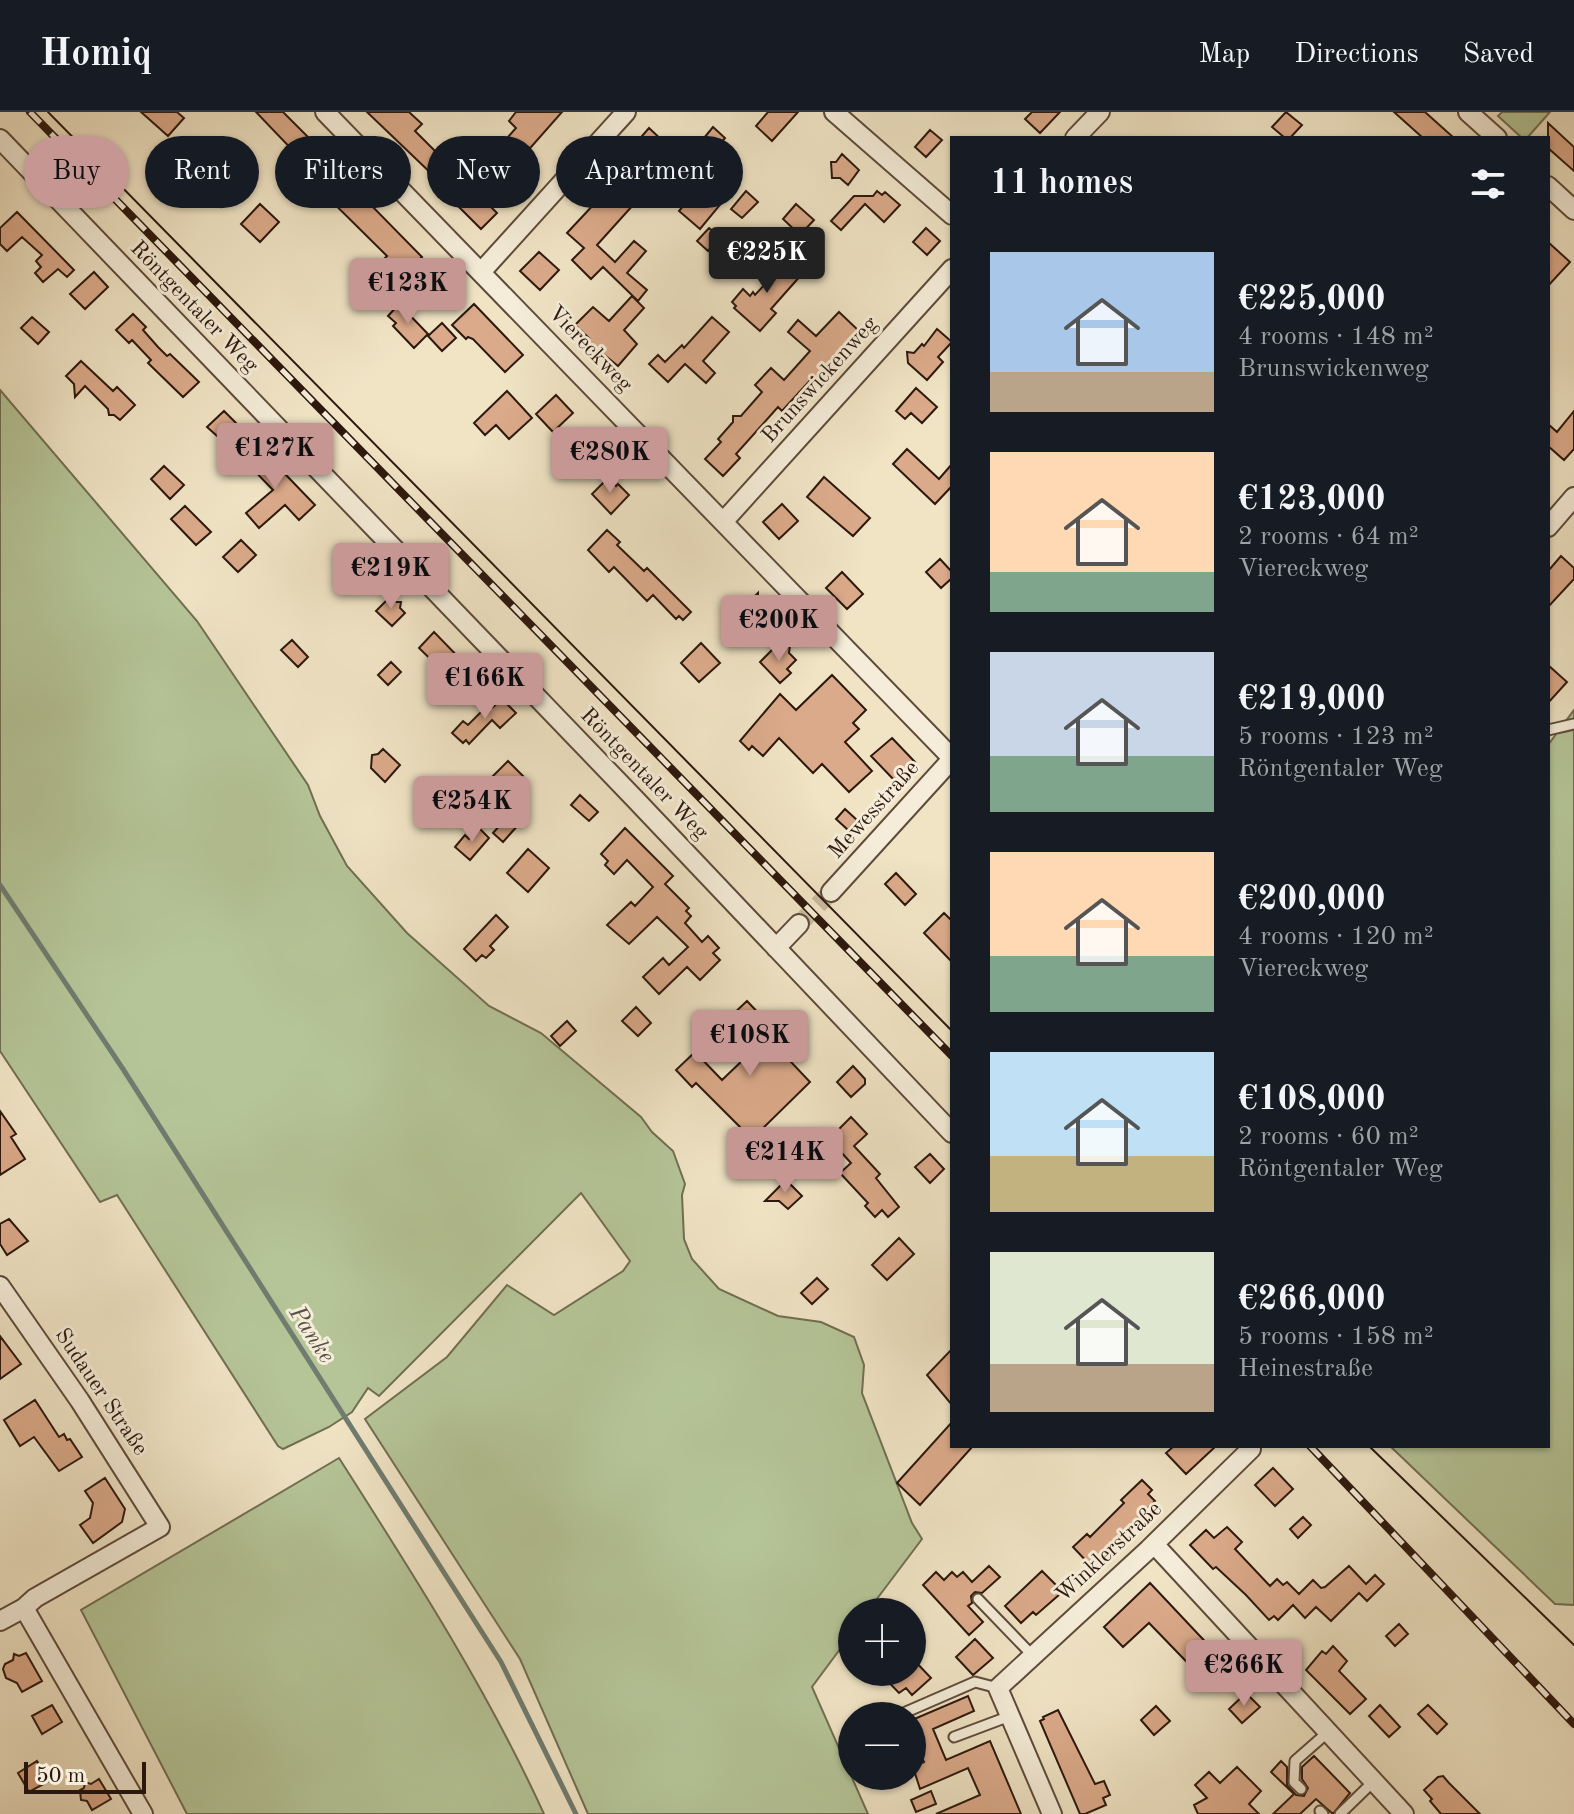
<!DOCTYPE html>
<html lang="en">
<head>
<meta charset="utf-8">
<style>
	:root { --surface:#171b24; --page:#20242c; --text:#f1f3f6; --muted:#9ea1a6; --line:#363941; --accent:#c59692 }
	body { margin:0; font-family:"Old Standard TT",serif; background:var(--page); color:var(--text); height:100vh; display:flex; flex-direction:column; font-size:30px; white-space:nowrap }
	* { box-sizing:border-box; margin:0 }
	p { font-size:26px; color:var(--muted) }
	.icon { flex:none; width:44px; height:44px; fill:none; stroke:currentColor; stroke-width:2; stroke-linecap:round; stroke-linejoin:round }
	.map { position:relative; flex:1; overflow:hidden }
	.details { position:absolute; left:950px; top:24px; width:600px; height:1312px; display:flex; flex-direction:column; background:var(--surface); border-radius:0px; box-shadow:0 2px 6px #0004 }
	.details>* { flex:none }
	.guide { position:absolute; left:24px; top:24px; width:760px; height:72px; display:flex; gap:16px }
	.controls { position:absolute; left:838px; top:1486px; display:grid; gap:16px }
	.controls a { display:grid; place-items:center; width:88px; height:88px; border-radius:50%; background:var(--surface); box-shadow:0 2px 6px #0004; font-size:40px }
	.scale { position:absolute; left:24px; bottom:20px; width:122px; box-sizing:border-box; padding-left:8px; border:4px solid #2d180d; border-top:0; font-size:22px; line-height:28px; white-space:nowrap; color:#2d180d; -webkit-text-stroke:6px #f5edd9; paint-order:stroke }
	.price { position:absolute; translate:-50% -68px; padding:0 18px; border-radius:8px; background:var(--accent); color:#111; font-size:26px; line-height:52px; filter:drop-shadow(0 2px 4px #0008) }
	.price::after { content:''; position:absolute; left:50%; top:48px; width:24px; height:18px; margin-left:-12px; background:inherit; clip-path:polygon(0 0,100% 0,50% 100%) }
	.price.active { background:#222; color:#fff }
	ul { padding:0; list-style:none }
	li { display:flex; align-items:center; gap:24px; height:200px; padding:0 40px }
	li span { display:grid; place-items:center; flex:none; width:224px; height:160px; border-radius:0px; color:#555 }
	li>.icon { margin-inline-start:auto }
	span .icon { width:96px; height:96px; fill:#fffc; stroke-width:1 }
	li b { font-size:34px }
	h2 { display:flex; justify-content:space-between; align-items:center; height:96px; padding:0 40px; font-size:34px }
	.pill { padding:0 28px; border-radius:36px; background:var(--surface); box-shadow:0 2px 6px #0004; font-size:28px; line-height:72px }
	.pill.active { background:var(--accent); color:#111 }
	header { display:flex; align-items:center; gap:48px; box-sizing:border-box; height:112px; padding:0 40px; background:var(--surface); border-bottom:2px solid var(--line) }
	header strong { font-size:38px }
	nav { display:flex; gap:44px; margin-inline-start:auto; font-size:28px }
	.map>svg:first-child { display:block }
</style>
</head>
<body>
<header>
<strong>Homiq</strong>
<nav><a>Map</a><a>Directions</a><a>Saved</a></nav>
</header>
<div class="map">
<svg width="1574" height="1702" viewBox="0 0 1574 1702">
	<rect width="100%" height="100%" fill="#f0e4c5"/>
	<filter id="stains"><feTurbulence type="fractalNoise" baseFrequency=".0025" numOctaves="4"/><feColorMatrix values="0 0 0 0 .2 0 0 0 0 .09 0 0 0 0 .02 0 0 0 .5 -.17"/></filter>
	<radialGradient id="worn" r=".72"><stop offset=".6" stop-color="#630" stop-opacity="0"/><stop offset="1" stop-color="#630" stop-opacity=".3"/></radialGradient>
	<path fill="#b5c598" stroke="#716e52" stroke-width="2" d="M1502 0H1550L1527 26H1522L1498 4Z
		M0 278 197 509 308 673 320 704 347 754 407 821 489 894 541 921 641 1005 652 1020 673 1039 685 1072 682 1083 684 1127 692 1147 719 1177 778 1204 821 1210 854 1225 864 1253 862 1281 912 1411 922 1427 867 1500H852V1521L812 1575 868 1702H588L520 1547 365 1307 447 1245 507 1173 554 1203 623 1159 630 1149 581 1081 379 1284 368 1276 352 1300 329 1315 283 1337 278 1334 117 1083 100 1090 0 939Z
		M1574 598V1493L1555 1492 1390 1334H1548V633Z
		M339 1346C413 1462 487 1577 544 1702H187L81 1498Z"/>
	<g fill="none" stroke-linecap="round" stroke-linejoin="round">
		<path stroke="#6f7c6f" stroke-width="5" d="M0 773 123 957 501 1550 576 1702"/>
	</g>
	<path fill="#dbaa8a" stroke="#2d180d" stroke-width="2" d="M141 0H177L184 6 168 24Z
		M256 0H283L367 84 364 86 422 145 401 166 383 148 387 144 295 53 301 47Z
		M367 0H409L422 12 415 19 497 101 481 117 434 70 437 67Z
		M516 0H562L524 43 532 50 518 66 506 55 513 47 499 35 516 16 509 9Z
		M768 0H798L772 29 756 14Z
		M1032 0H1060L1040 21 1025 7Z
		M1286 0 1302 13 1290 26H1285L1272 15Z
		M1394 0H1425L1454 26H1423Z
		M1548 11 1574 35V59L1548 36Z
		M713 15 725 26 716 37 704 26Z
		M649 16 665 31 661 35V45H651L635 64 637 66 630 74 633 77 626 85 634 92 597 133 615 150 634 129 646 139 627 161 647 178 638 189 603 155 591 167 572 148 584 136 567 121 611 74 604 68Z
		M930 18 942 28 926 45 915 35Z
		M842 42 859 58 848 73 840 66H832L831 50H836Z
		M222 52 243 73 221 95 201 73Z
		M707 74 724 88 700 117 679 99 695 80 700 83Z
		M746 79 758 90 742 106 731 97Z
		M877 79 882 83 885 80 900 93 884 110 865 92 841 118 831 109 854 84H873Z
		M260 92 279 110 260 130 241 112Z
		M796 92 814 108 800 123 783 107Z
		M17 100 74 158 67 165 58 157 43 170 35 161 41 155 36 149 42 143 22 125 7 139 0 132V116Z
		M709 116 720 125 708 139 697 129Z
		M926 116 940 129 927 143 913 130Z
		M1548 130 1570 150 1548 174Z
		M539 140 559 158 540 178 520 159Z
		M782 145 802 162 771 197 776 201 760 219 734 196 736 194 732 190 743 177 750 184 753 180 755 183 777 159 773 155Z
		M94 160 108 175 85 197 70 182Z
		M632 184 644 196 624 218 637 232 618 254 586 228 589 226 575 213 593 195 609 209Z
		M399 192 428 222 414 236 393 214 396 211 388 204Z
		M474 192 523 243 505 260 473 227 468 225 466 227 452 213Z
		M839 200 859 219 815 268 813 265 782 299 778 295 736 342 740 346 723 364 705 347 721 330 718 327 733 310V304H741L762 280 755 273 771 256 784 268 810 239 788 220 798 208 816 224Z
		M133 202 146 215 143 218 158 235 167 244 170 242 199 270 183 285 148 251 151 248 132 228 129 231 116 218Z
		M32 205 49 220 38 232 21 216Z
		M712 205 729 220 703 249 715 261 706 271 685 252 668 270 649 252 658 243 665 250 682 233 684 236Z
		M442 211 456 226 442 239 428 224Z
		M937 217 952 230 938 245 943 250 927 268 908 251 907 240 914 241 922 232 924 234Z
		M81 249 113 279 117 275 135 293 120 308 114 303H109L108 297 85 274 75 285 74 272 66 264Z
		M916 276 937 295 922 311 911 301 905 307 896 299Z
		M507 279 532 306 509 327 496 313 485 323 474 311Z
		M556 283 573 301 553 320 536 302Z
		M224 299 240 315 233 322 236 326 227 333 207 315Z
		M1574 299V337L1564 348 1548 334V312L1557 320Z
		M597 319 612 336 591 355 576 339Z
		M258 334 315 393 299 408 285 393 259 416 246 401 273 378 243 347Z
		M907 337 939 367 952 352V374L935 392 893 352Z
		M164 354 184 373 170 387 151 367Z
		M824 365 870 406 853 424 807 385Z
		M608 366 616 374 618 372 629 383 611 402 592 382Z
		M782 392 798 409 779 427 763 410Z
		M185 394 211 420 196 433 171 407Z
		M607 418 620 430 617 433 644 459 647 456 691 500 683 508 679 504 676 507 653 483 647 489 614 455 609 460 588 438Z
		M241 428 256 443 238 460 223 445Z
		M362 442 380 460 362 478 344 460Z
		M1561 444 1574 456V467L1548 495V459Z
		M940 447 952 460V466L941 476 926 460Z
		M842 460 863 482 847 497 826 476Z
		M758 481V493L767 503 752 518 736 503Z
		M390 485 395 490H401L400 496 405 501 392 514 376 499Z
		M434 520 469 556 455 571 419 536Z
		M292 528 308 545 298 555 281 538Z
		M701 531 720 551 699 570 681 551Z
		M790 533 789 541 796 548 787 557 791 561 780 571 760 550 772 538Z
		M391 550 401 560 388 573 378 563Z
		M1548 553 1567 570 1548 591Z
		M832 563 866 598 853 611 859 617 845 630 872 659 849 680 822 652 813 661 779 626 763 644 752 634 749 638 740 629 780 582 796 598Z
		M502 587 516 601 500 616 492 608 469 632 466 628 463 631 452 621 463 609 468 613 490 591 493 595Z
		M892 626 915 650 896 670 871 644Z
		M383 637 400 653 385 670 371 656 372 643 378 642Z
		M508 649 523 664 507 680 492 665Z
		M580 683 598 700 589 709 571 693Z
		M845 697 857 708 848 718 836 707Z
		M509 703 519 712 503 730 493 721Z
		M479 716 489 726 470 748 455 735 465 723 469 727Z
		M625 716 673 764 665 772 689 796 686 799 691 804 685 811 702 830 708 824 719 836 713 841 720 848 700 868 687 855 659 882 643 865 663 846 669 853 688 835 657 805 629 832 607 813 631 790 635 794 653 775 627 748 614 762 605 753 608 749 601 742Z
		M528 737 549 756 528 780 507 761Z
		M896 761 916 782 905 793 885 772Z
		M944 801 952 809V850L924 821Z
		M496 803 508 815 490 834 494 838 486 846 482 843 476 849 464 837Z
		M747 889 763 906 756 913 810 970 752 1027 696 971 692 975 676 958 695 940 722 968 746 945 757 935 729 906Z
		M636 895 651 911 638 924 622 909Z
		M567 909 576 919 560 934 551 924Z
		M853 954 865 967V972L851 985 837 970Z
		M0 999 16 1022 11 1025 25 1047 0 1063Z
		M851 1005 867 1022 854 1034 880 1062 876 1066 899 1095 888 1105 882 1098 875 1105 865 1094 868 1091 840 1061 851 1051 829 1027Z
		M930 1042 944 1057 930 1071 915 1055Z
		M786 1068 802 1084 788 1097 779 1089H765Z
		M9 1107 28 1129 7 1143 0 1132V1112Z
		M899 1126 914 1142 887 1168 872 1153Z
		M817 1166 828 1177 812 1192 801 1181Z
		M0 1224 21 1252 0 1267Z
		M952 1237V1293L927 1263Z
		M35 1288 59 1325 64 1322 67 1328 70 1327 82 1345 59 1359 34 1325 20 1334 4 1308Z
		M952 1310V1334H973L920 1393 897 1371Z
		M1174 1334H1216L1186 1362 1166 1341Z
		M1273 1356 1293 1377 1275 1394 1255 1373Z
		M105 1366 125 1397 122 1410 93 1431 80 1413 90 1406 93 1391 85 1379Z
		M1142 1368 1152 1378 1148 1382 1155 1389 1090 1453 1073 1435 1087 1422 1090 1425 1124 1391 1121 1388Z
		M1303 1405 1311 1413 1298 1426 1290 1417Z
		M1227 1415 1242 1430 1235 1437 1270 1474 1277 1467 1283 1473 1287 1470 1299 1482 1313 1468 1321 1476 1325 1475 1349 1454 1366 1472 1375 1463 1384 1472 1367 1489 1359 1481 1331 1509 1316 1495 1305 1506 1293 1493 1278 1508 1274 1504 1269 1508 1246 1483 1216 1455 1213 1457 1190 1433 1206 1418 1214 1426Z
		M989 1454 1000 1465 982 1481 975 1480 971 1484 972 1491 968 1494 983 1510 969 1523 923 1473 936 1460 944 1468 952 1460 957 1465 963 1460 972 1470Z
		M1042 1459 1059 1476 1056 1479 1060 1482 1036 1503 1033 1500 1021 1511 1005 1494Z
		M1150 1471 1231 1557 1211 1575 1149 1511 1123 1535 1104 1515Z
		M1399 1512 1408 1522 1395 1534 1386 1524Z
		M975 1527 993 1546 973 1563 956 1545Z
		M1333 1534 1347 1549 1339 1559 1366 1587 1350 1602 1306 1558 1322 1539 1326 1542Z
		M26 1541 42 1569 22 1580 17 1571 6 1566 3 1557 5 1552 13 1548 14 1542 19 1544Z
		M912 1546 931 1566 912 1583 906 1576 899 1581 879 1560H912Z
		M1246 1581 1260 1595 1242 1611 1229 1597Z
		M968 1584 974 1599 933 1617 946 1648 990 1629 1021 1702H936L980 1683 968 1656 920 1677 913 1655 924 1650 912 1622V1608Z
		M52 1593 62 1610 42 1622 32 1604Z
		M1380 1593 1400 1615 1389 1625 1369 1604Z
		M1428 1593 1447 1612 1437 1622 1418 1602Z
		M1156 1594 1170 1609 1154 1623 1141 1608Z
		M1058 1598 1095 1672 1104 1669 1110 1683 1103 1686 1106 1693 1085 1702H1080L1040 1609 1044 1607 1043 1605Z
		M1314 1644 1350 1681 1333 1702 1316 1687 1300 1702H1273L1294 1682 1271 1660 1281 1649 1287 1655V1673L1296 1683 1304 1684 1308 1676 1302 1667V1655Z
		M37 1649 49 1669 29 1680 18 1661Z
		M1237 1655 1261 1679 1249 1692 1259 1702H1198L1194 1693 1207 1686 1195 1673 1209 1660 1220 1671Z
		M1443 1664 1449 1671 1480 1702H1441L1430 1689 1432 1687 1424 1678 1438 1665Z
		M99 1667 111 1687 92 1698 87 1689 81 1688 80 1678 84 1676 85 1670 91 1672Z
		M931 1679 936 1692 916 1700 911 1688Z"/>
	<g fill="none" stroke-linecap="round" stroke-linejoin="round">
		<path stroke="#c9bba0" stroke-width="18" stroke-dasharray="18 9" stroke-linecap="butt" d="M799 812 831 780"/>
		<defs>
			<path id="service" d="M1548 618 1574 612
				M978 1487 1033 1544
				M906 1600 975 1570 998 1576
				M954 1625 1010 1604
				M1301 1677 1294 1670 1295 1649 1328 1620
				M1320 1699 1323 1702
				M1340 1702 1374 1669"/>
			<path id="minor" d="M325 0 952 646
				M834 0 952 103
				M1468 0 1497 26
				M1075 26 1100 0
				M0 27 634 686 952 1021
				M1548 74 1574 98
				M482 159 626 0
				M723 410 952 157
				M1548 415 1574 385
				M831 780 952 647
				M776 836 799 812
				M0 1174 80 1289 160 1415 35 1486 24 1496 0 1509
				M1154 1432 1404 1702
				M24 1496 143 1702
				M1052 1702 998 1576 1149 1437 1251 1337 1249 1334"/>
		</defs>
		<use href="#service" stroke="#5e4b3b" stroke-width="13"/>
		<use href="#minor" stroke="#5e4b3b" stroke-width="22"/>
		<use href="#service" stroke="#f5edd9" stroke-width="9"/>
		<use href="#minor" stroke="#f5edd9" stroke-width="18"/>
		<path stroke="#2d180d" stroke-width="2" d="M48 0 952 919
			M1369 1334 1574 1533"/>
		<defs>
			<path id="rail" d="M30 0 952 944
				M1310 1334 1574 1612"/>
		</defs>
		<use href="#rail" stroke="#2d180d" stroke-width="8"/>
		<use href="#rail" stroke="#f5edd9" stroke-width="5" stroke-dasharray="15" stroke-linecap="butt"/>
	</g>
	<g text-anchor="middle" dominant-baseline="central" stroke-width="6" stroke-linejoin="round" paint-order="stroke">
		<g font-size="22" fill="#2d180d" stroke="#f5edd9">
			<text transform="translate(194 195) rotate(46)">Röntgentaler Weg</text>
			<text transform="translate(590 237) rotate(46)">Viereckweg</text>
			<text transform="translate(820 268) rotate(-48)">Brunswickenweg</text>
			<text transform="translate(644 662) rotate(46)">Röntgentaler Weg</text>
			<text transform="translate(874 698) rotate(-48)">Mewesstraße</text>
			<text transform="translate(101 1280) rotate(56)">Sudauer Straße</text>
			<text transform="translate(1109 1440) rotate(-43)">Winklerstraße</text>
		</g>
		<g font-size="24" font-style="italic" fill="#545246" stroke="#f5edd9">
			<text transform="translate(311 1223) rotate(57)">Panke</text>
		</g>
	</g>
	<rect width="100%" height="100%" filter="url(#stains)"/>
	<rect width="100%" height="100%" fill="url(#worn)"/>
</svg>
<div class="controls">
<a>+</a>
<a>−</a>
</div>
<div class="scale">50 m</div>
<b class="price active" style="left:767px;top:183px">€225K</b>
<b class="price" style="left:408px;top:214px">€123K</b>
<b class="price" style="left:275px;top:379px">€127K</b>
<b class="price" style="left:610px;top:383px">€280K</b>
<b class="price" style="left:391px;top:499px">€219K</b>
<b class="price" style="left:779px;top:551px">€200K</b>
<b class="price" style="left:485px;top:609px">€166K</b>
<b class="price" style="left:472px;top:732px">€254K</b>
<b class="price" style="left:750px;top:966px">€108K</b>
<b class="price" style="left:785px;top:1083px">€214K</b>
<b class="price" style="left:1244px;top:1596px">€266K</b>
<div class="guide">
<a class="pill active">Buy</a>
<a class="pill">Rent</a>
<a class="pill">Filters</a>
<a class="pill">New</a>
<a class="pill">Apartment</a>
</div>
<section class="details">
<h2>11 homes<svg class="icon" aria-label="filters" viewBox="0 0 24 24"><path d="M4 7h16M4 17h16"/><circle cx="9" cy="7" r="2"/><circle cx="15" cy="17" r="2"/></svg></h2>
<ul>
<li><span style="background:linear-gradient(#a9c7e8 75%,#b9a48a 0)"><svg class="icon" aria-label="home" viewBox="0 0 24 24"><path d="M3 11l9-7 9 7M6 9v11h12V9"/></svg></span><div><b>€225,000</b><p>4 rooms · 148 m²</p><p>Brunswickenweg</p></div></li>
<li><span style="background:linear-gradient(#ffd9b3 75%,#7fa58c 0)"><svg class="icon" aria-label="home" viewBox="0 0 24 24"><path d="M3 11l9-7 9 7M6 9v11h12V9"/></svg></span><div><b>€123,000</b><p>2 rooms · 64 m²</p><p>Viereckweg</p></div></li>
<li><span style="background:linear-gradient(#c9d6e8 65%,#7fa58c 0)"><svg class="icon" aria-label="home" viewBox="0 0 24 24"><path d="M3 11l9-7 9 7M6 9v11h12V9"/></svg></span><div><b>€219,000</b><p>5 rooms · 123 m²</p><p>Röntgentaler Weg</p></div></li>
<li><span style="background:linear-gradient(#ffd9b3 65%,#7fa58c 0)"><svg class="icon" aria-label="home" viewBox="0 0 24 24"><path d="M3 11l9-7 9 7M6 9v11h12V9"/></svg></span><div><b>€200,000</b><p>4 rooms · 120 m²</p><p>Viereckweg</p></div></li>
<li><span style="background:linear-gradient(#bfe0f5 65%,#c2b280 0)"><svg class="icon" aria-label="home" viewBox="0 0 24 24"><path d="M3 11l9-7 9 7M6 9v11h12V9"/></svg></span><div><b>€108,000</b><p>2 rooms · 60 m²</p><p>Röntgentaler Weg</p></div></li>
<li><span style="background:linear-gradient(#dfe7d0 70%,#b9a48a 0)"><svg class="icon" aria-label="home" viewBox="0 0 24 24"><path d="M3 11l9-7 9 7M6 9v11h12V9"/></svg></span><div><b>€266,000</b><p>5 rooms · 158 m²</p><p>Heinestraße</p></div></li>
</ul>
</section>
</div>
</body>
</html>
